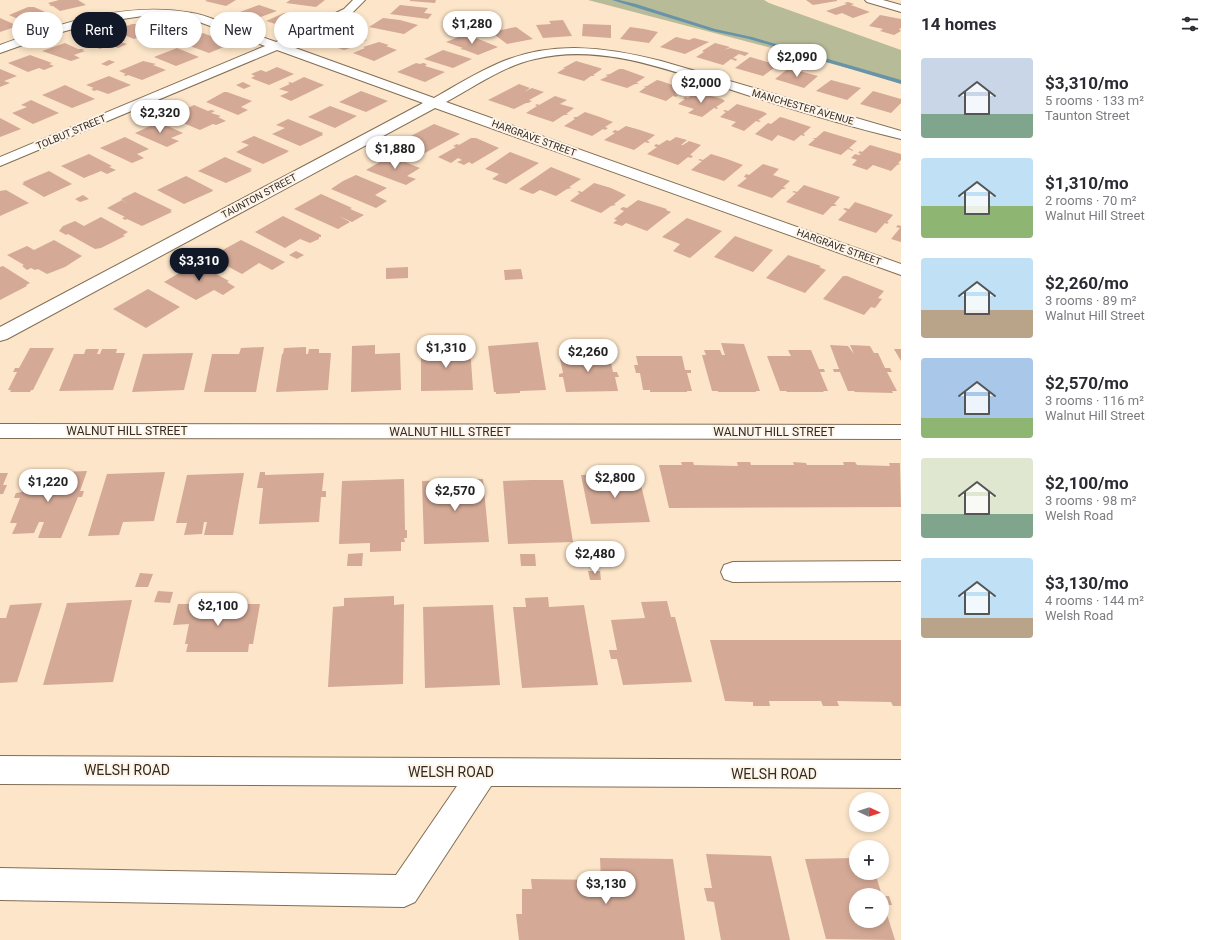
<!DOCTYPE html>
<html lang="en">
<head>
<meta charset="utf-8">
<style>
	:root { --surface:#fff; --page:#f7f7f7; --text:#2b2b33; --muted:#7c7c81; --accent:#111827 }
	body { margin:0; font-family:Roboto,sans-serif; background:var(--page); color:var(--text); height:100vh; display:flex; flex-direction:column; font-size:15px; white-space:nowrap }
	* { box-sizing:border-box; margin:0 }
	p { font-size:13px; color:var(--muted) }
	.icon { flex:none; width:22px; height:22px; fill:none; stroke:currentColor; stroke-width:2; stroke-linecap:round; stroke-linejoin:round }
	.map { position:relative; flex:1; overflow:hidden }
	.side { display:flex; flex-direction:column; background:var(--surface); width:320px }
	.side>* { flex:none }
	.top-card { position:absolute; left:12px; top:12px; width:380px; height:36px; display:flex; gap:8px }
	.needle { width:26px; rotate:94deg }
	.tools { position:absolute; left:849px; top:792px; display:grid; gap:8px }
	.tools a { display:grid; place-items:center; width:40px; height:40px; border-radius:50%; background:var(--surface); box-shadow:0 2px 6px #0003; font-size:20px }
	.price { position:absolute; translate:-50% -34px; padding:0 9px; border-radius:14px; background:#fff; color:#222; font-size:13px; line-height:26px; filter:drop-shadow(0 1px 2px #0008) }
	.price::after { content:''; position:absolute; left:50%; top:24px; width:12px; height:9px; margin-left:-6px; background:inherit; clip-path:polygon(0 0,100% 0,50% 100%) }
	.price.current { background:var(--accent); color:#fff }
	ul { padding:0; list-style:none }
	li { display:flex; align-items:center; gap:12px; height:100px; padding:0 20px }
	li span { display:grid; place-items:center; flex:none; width:112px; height:80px; border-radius:4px; color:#555 }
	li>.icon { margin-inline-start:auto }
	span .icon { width:48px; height:48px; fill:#fffc; stroke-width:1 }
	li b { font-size:17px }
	h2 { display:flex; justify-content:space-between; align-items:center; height:48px; padding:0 20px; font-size:17px }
	.tag { padding:0 14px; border-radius:18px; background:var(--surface); box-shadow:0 2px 6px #0003; font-size:14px; line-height:36px }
	.tag.current { background:var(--accent); color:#fff }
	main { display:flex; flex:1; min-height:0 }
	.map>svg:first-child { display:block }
</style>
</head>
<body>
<main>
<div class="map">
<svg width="901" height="940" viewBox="0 0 901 940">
	<rect width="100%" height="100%" fill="#fce5c8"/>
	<path fill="#b7bb98" d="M588 0H764L769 3 901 50V82Z"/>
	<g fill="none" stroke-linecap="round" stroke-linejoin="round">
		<path fill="#6794a8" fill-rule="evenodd" d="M612 0H619L636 4 715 29 752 37 901 80V84L749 39 712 31Z"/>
	</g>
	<path fill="#d4a996" d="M59 0H78L86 5 60 11 53 6H49L51 5 48 3Z
		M207 0H236L226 6 205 1Z
		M290 0H325L316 7 286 3Z
		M410 0H436L435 3 410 1Z
		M806 0H837V1L813 5Z
		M848 2 854 4 851 5 870 12 853 18 842 13 836 15 826 11 847 4 844 3Z
		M259 5 277 11 258 18 240 12Z
		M400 5 428 8 424 13 432 14 428 19 390 14Z
		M28 7H34L52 15 27 23 9 15Z
		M284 13 294 16 297 15 307 18 285 27 266 21Z
		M880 15 901 19V28L899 29 901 31 894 35 880 31 883 29 869 26Z
		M0 18 18 26 0 32Z
		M383 18 400 20 418 25 404 34 369 27Z
		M563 20 572 36 543 38 536 25 551 24 549 21Z
		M132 24H135L160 34 150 37 145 35 134 39 114 31Z
		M583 24 611 25V38L582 36Z
		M516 27 533 39 507 44 491 32Z
		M630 27 644 29 658 32 649 43 620 39Z
		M351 31 361 34 356 36 367 40 360 43 362 44 344 50 323 43 337 36Z
		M203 33 231 44 209 53 187 45 198 40 192 38Z
		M102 34 111 36 115 39 119 38 125 40 121 42 127 44 118 48 111 45 100 49 80 41Z
		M466 34 498 47 478 55 465 50 460 49 463 48 446 42Z
		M676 37 689 40 694 38 709 42 685 54 660 47Z
		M379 42 389 45 386 46 397 50 374 61 353 53 365 48 363 47Z
		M65 43 78 49H84L82 50 85 51 74 55 80 58 71 61 42 51Z
		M715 43 730 47 724 50 730 48 749 53 745 56 739 54 733 58 737 59 736 61 731 59 723 65 696 57 704 52 702 51Z
		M177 48 199 57 176 66 154 57Z
		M443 50 472 59 453 68 424 59Z
		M30 55 52 63 49 64 54 66 44 70 39 68 28 72 8 63Z
		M750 57 778 65 763 76 735 68Z
		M109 60 115 62 107 66 101 64Z
		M143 61 156 64 153 65 166 70 142 80 128 75 126 76 123 75 126 74 119 71Z
		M576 61 600 68 602 69 593 75 595 76H591L584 81 557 73 565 68H563Z
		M416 63 420 64 423 63 427 64 425 66 445 72 425 82 397 72Z
		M277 67 294 74 269 85 251 78 255 76 251 74 261 70 266 72Z
		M789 68 803 72 818 76 804 88 775 79Z
		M0 69 17 76 4 81 10 83 0 87Z
		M619 69H623L645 77 636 83H639L637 84H635L627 88 600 80 608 76 605 75 610 74Z
		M109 76 131 85 108 94 97 90 94 91 91 89 94 88 86 85Z
		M304 77 324 85 291 101 280 96 289 92 279 89 290 84 288 83 290 82 292 83Z
		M657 80 661 81 684 89 675 94 678 95 676 97 673 96 666 101 639 92 646 87 643 86H647Z
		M831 80 861 88 847 100 816 91Z
		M243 82 251 86 244 89 236 85Z
		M519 84 530 88 524 92 532 88 544 92 529 100 532 101 528 103H526L514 109 488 100Z
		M65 85 95 99 72 108 42 95 54 90 61 94 54 90Z
		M361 91 388 101 366 112 339 102Z
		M873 91 901 99V103L891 113 860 104Z
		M224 92H227L252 101 241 107 248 110 238 115 206 102Z
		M696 92 722 99 725 101 716 107 718 108 717 109 714 108 702 117 688 113 694 109 678 104 685 99H683L685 97 688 98Z
		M555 96 567 100 560 104 574 108 566 114 569 115H564L553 122 526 113 537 106 535 105 537 104 539 105Z
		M31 100 59 113 33 124 12 113 27 107 21 105Z
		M737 104 764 112 767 114 758 120 761 121 759 122 756 121 744 131 731 126 736 122 720 117 726 112 723 111 725 110 728 111Z
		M194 105 208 111 211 110 215 111 211 113 221 116 218 117 226 121 216 125 213 124 200 130 169 117Z
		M330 106 357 116 335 128 308 117Z
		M585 112 600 117 613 122 605 127 608 128 605 130 603 129 592 136 564 126 575 119 573 118 575 117H577Z
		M780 117 784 118 811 127 803 134 805 135 804 136 801 135 794 141 778 135 772 141 755 134 768 123 771 124Z
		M0 118 21 129 0 137Z
		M288 119 323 133 322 134 323 135 300 146 272 134 285 128 276 125Z
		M159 122 183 133 171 138 179 141 167 147 135 133Z
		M434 124 460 134 425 153 415 148 422 144 419 143 412 147 404 143 410 140 407 138Z
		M626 126 640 130 655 135 647 141 650 142 648 143 645 142 634 150 604 140 615 133 612 132 615 130 618 131Z
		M824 131 857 141 849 148 853 150V151L848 149 841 155 808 145 815 139 812 138H816Z
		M254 136 289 151 287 152H288L263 164 236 152 249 145 241 142Z
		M125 137 149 149 137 154 144 158 132 163 100 148Z
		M676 137 687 140 681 145H683L689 141 701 145 690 155 693 156 691 158 688 157 678 165 647 154 657 147 654 146 656 144 659 145 667 140 670 141Z
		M471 138H476L499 148 472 164 469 162 464 165 457 162 462 160 458 158 451 163 438 157 456 147 453 146 457 144 459 145Z
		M870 145 901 154V160L898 163 900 164 897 165 891 171 873 165 867 170 852 165 857 160 851 158 855 154 859 155 861 154 858 153 860 151 862 152Z
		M510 152 539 163 506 184 492 179 499 174 485 169Z
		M89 154 112 166 109 167 116 170 107 174 101 171 84 178 61 166Z
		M711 154 727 159 743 165 724 181 691 170 702 161 698 160 700 159 703 160Z
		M390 156 420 168 407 176 416 179 406 185 366 170Z
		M225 157 252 169 250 170 252 171 226 183 198 171Z
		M763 164 779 169 773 175 790 181 783 187 786 188 784 189H782L772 198 737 186 747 178 744 177 746 174 749 175Z
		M551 167 581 179 569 187 572 188 567 189 556 196 540 190 533 194 519 189Z
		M49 171 72 184 44 197 22 184 24 183 23 182Z
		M356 175 387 188 375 195 387 201 376 208 331 189 343 181Z
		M186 176 213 190H212L213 191 184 204 157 190Z
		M594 183 611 188 626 195 614 204 616 205 611 206 601 213 570 201 580 193 577 192 579 191 582 192Z
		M804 185 840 197 834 204 837 205 835 206H832L823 215 786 202 796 193 792 192 794 191 797 192Z
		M6 190 29 203 0 216V191Z
		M135 192 172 210 170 211 172 212 142 226 127 219 125 220 122 218 125 217 107 208 122 200 129 204 121 199Z
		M321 194 352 208 350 209 364 215 352 222 339 216 350 222 338 229 294 209Z
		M83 195 89 199 80 202 75 199Z
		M638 200 667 209 666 210 671 212 647 231 626 223 622 226 613 223 617 220 614 219 624 211 620 209 623 207 627 208Z
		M855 202 873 208 893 215 887 222H889L887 224 885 223 876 233 838 220 847 211 843 209 845 208 849 209Z
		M283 216 321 235V237H319V239L310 243 300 239 285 248 255 232Z
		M101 217 128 232 123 235 125 236 101 248 95 249 68 234 66 235 59 231 63 226 75 221 84 226Z
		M687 218 722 231 690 258 673 251 680 244 662 237Z
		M898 225 901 226V242L891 239 900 228 896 227Z
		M735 236 773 250 753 272 714 257Z
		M54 240 82 256 65 267 47 274 38 269 35 270 31 268 27 270 22 266 24 265 7 255 27 246 34 250Z
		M241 240 285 262 272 270 259 263 242 274 210 257Z
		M296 251 304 255 297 259 289 255Z
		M788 255 821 266 819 267 826 270 805 293 766 278Z
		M196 263 229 281 227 282 235 287 223 295 214 290 196 300 164 282Z
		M3 266 30 283 26 285 27 286 0 300V267Z
		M408 267V278L386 279V268Z
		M521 269 523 279 505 280 504 270Z
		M843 276H847L884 291 878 298 882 299 875 308 871 307 864 315 823 299Z
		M148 289 180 307 146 328 113 309Z
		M538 342 546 390 520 391V393L496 394V392H494L488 346Z
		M721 343 744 344 760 391H756V392H718V391H712L702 355H706L704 350H720L722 355H725Z
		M375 345V354L400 353 401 390 351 392 352 346Z
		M830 345 848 346 854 354 850 345 870 346 874 353H878L885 368H890L892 372H887L897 391H892L893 393 855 392 854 391H848L840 372H834L833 369H839Z
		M470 346 473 390 421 391V347Z
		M264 347 256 392H204L212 354H239L241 348Z
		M306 347V354H308L309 349H319V353H331L328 390 276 392 282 354H283L284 348Z
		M30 348H54L33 390H31L30 392H10L11 390H8L17 372H13L15 368H19Z
		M86 349H99L97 354H100L102 349H117L116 353H125L113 390 59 391 74 354H84Z
		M894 349H901V361Z
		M788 350H811L819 369H824L825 372H820L828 391H823L824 392H787L786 391H780L767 356H791Z
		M193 353 184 390 132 392 143 354Z
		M609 353 613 372H617L619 377H615L618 391 566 392 563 377H559V374L563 373 559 354Z
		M636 356H682L685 370H691V373H687L692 391H687V392H650V390H643L640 373H636L634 365H638Z
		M681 462H693L694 465 738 466 737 462H750L751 465H794L793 462 806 463 807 465H844L843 462H855L857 465 890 466 889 463H900L901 507 669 508 659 465H682Z
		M87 471 80 491H84L82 497H78L61 538H38L44 522H39L34 533 12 534 17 523H10L20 498H14L16 493 22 492 29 474 32 473Z
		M165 472 154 521 123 522 119 535 88 536 107 474Z
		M260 472H265V475L324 473 322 491H326V497H321L319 522 259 524 263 488H257Z
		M0 473H8L3 485H7L3 494H0Z
		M244 473 233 535H204L207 522H204L202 534 184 535 187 523H176L187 475Z
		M638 473 650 522 591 524 581 475Z
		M404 479 405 530H407V538H404L405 542H401V551L370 552V543L339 544 342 481Z
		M483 479 489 542 424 544 422 481Z
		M532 480H563L573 542 508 544 503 481Z
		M363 553 362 566H347L348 554Z
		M520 554H535L536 566H521Z
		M585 558H599L601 567H586Z
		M588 571H600L601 580H590Z
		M140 573 153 574 148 587H135Z
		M158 591 173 592 170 603 154 602Z
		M394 596V605L404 604 403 684 328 687 333 607 344 606V598Z
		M548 597 549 607 584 605 598 685 522 688 513 607H526L525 598Z
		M132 600 113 682 43 685 67 603Z
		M667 601 671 617H675L692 682 623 685 617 659H611L609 650H617L611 620 645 618 641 602Z
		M42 603 17 682 0 683V618H6L10 605Z
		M178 604H260L253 644H249L248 652H186L188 644H185L189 624 173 625Z
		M493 605 500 685 425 688 423 607Z
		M710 640H901V706H893L891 702 837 701 839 706H823L821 701H769L770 706H753V702L725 701Z
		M706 854 771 856 790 940H721L714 902 707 901 704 888H712Z
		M600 858 673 859 685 940H519L516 914H522V889H532L531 879 601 880Z
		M856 858V873H875L882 895H856V921H882V896H889L892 905H884L895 940 826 939 805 859Z"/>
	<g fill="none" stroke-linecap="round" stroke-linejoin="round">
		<defs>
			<path id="minor" d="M353 0H365L352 13 287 45 434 98C455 86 476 73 499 63 552 40 606 47 661 61L901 131V139C847 126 794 110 741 93 676 73 604 42 535 59 503 66 474 87 446 102L901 264V275L435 108 7 339 0 341V327L423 103 277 50 0 166V157L265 46 191 19 168 16H143L95 23 51 35 0 53V45C62 23 126 1 192 13 202 14 212 19 221 22 239 29 257 35 276 42L344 9Z
				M865 0H883L901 5V12L867 2Z
				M0 424 901 425V439L0 438Z
				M901 561V581L733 582 724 579 721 572 724 565 733 562Z
				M0 756 901 760V788L491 786 415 902 404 907 0 900V868L396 875 457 786 0 784Z"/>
		</defs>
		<use href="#minor" stroke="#826e54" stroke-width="2"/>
		<use href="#minor" fill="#fff" fill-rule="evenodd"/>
	</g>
	<g text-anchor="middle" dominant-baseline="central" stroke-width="4" stroke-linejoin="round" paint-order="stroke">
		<g font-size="10" fill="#342c21" stroke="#fef4e9">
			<text transform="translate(803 107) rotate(16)">MANCHESTER AVENUE</text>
			<text transform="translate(71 132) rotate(-23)">TOLBUT STREET</text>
			<text transform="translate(534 138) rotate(20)">HARGRAVE STREET</text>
			<text transform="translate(259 196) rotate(-28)">TAUNTON STREET</text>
			<text transform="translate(839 247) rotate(20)">HARGRAVE STREET</text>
		</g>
		<g font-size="12" fill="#342c21" stroke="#fef4e9">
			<text x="127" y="431">WALNUT HILL STREET</text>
			<text x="450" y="432">WALNUT HILL STREET</text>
			<text x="774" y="432">WALNUT HILL STREET</text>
		</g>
		<g font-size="14" fill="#342c21" stroke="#fef4e9">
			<text x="127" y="770">WELSH ROAD</text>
			<text x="451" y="772">WELSH ROAD</text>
			<text x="774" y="774">WELSH ROAD</text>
		</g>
	</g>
</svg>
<div class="tools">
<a><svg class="needle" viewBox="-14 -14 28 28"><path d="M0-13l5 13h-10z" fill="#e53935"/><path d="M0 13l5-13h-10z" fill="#7c7c81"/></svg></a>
<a>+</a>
<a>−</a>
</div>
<b class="price" style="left:472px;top:45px">$1,280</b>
<b class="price" style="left:797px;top:78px">$2,090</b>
<b class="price" style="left:701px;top:104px">$2,000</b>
<b class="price" style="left:160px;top:134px">$2,320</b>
<b class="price" style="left:395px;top:170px">$1,880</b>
<b class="price current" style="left:199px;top:282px">$3,310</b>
<b class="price" style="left:446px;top:369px">$1,310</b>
<b class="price" style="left:588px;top:373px">$2,260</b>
<b class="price" style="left:615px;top:499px">$2,800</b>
<b class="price" style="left:48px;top:503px">$1,220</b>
<b class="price" style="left:455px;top:512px">$2,570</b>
<b class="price" style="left:595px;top:575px">$2,480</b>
<b class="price" style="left:218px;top:627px">$2,100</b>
<b class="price" style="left:606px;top:905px">$3,130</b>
<div class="top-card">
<a class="tag">Buy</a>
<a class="tag current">Rent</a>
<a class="tag">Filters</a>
<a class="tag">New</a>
<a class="tag">Apartment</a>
</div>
</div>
<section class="side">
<h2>14 homes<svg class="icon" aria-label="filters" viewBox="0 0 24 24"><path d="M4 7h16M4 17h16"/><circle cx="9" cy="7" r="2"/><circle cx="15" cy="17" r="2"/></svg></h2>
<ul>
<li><span style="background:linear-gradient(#c9d6e8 70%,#7fa58c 0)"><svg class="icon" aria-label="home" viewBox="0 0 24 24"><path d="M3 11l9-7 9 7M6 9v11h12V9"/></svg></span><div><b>$3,310/mo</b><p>5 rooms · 133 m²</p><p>Taunton Street</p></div></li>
<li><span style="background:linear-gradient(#bfe0f5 60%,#8fb573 0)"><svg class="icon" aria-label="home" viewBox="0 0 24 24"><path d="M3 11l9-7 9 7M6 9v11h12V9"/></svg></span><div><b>$1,310/mo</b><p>2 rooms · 70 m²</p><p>Walnut Hill Street</p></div></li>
<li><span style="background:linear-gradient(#bfe0f5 65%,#b9a48a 0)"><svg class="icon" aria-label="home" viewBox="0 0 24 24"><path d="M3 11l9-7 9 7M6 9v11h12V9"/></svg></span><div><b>$2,260/mo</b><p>3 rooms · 89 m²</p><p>Walnut Hill Street</p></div></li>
<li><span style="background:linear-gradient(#a9c7e8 75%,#8fb573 0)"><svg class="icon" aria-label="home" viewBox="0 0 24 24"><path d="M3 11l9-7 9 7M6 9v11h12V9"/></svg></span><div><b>$2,570/mo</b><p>3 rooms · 116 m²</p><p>Walnut Hill Street</p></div></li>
<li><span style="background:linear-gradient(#dfe7d0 70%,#7fa58c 0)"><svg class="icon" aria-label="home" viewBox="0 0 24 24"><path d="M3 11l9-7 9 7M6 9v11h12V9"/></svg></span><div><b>$2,100/mo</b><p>3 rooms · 98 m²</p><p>Welsh Road</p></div></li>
<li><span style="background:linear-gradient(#bfe0f5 75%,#b9a48a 0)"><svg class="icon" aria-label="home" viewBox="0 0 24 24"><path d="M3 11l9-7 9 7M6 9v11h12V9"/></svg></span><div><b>$3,130/mo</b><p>4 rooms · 144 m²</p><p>Welsh Road</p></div></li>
</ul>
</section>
</main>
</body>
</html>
